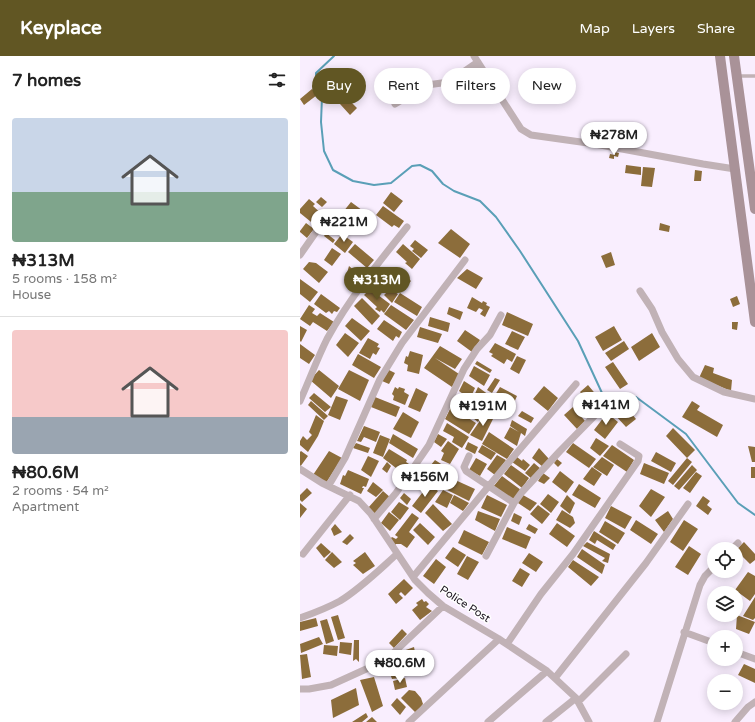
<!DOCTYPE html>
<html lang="en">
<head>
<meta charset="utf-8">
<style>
	:root { --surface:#fff; --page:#f6f6f6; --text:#222; --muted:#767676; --line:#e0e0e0; --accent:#615623 }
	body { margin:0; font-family:"Varela Round",sans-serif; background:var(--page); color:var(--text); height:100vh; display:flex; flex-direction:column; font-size:15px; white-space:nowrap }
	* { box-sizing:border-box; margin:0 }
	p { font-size:13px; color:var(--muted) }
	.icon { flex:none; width:22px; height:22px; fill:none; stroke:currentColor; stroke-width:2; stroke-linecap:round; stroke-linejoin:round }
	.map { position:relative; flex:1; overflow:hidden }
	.panel { display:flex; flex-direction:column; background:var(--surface); width:300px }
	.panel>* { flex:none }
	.top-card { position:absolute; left:12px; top:12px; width:380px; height:36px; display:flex; gap:8px }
	.tools { position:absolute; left:407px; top:486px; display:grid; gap:8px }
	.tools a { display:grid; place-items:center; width:36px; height:36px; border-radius:50%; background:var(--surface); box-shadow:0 2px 10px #0003; font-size:20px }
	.price { position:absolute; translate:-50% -34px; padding:0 9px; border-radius:14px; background:#fff; color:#222; font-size:13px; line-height:26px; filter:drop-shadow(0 1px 2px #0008) }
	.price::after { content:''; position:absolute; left:50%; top:24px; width:12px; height:9px; margin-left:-6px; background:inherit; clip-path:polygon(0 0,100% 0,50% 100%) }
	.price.on { background:var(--accent); color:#fff }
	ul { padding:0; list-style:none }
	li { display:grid; align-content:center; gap:8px; height:212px; padding:0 12px }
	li+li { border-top:1px solid var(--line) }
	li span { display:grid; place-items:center; height:124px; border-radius:4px; color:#555 }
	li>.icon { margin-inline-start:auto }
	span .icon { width:72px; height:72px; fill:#fffc; stroke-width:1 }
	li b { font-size:17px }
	h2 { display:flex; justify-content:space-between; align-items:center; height:48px; padding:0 12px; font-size:17px }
	.tag { padding:0 14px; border-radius:18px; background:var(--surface); box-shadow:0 2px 10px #0003; font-size:14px; line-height:36px }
	.tag.on { background:var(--accent); color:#fff }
	header { display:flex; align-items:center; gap:24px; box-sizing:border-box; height:56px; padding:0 20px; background:var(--accent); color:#fff }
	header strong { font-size:19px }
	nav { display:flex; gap:22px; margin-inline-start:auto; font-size:14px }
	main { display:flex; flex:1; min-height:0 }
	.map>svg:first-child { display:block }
</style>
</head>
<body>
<header>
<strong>Keyplace</strong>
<nav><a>Map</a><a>Layers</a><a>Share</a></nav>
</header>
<main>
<section class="panel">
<h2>7 homes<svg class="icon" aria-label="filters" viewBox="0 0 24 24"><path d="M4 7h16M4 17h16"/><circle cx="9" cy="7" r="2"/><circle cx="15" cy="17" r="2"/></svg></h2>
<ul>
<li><span style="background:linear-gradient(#c9d6e8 60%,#7fa58c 0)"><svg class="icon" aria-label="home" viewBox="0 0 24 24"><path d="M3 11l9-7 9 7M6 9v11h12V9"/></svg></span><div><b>₦313M</b><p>5 rooms · 158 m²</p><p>House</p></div></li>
<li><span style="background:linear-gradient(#f6c9c9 70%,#9aa5b1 0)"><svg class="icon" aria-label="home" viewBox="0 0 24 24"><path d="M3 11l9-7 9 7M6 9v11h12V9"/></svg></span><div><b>₦80.6M</b><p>2 rooms · 54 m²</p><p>Apartment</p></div></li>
</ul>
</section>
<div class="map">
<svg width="455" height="666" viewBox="0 0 455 666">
	<rect width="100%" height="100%" fill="#f9eefe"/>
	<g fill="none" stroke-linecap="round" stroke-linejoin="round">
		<path stroke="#5a9fb7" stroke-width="2" d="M34 0 16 17V26L22 41 21 66 24 95 33 114 53 125 74 129 91 127 112 110 120 109 132 115 143 128 154 135 180 145 196 161 220 195 278 285 302 337 326 341H336L386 378 438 447 455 459"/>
	</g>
	<path fill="#8c6d3b" d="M35 14 44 33 31 39 23 19Z
		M12 33 17 39 4 49 0 43Z
		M47 42 57 52 50 59 40 48Z
		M315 96 319 97 318 101 314 100V103L309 102 310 98 315 99Z
		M326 109 341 111V119L325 117Z
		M343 111 355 112 352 131 341 130Z
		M395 114 402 115 401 125H394Z
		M91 136 103 145 94 156 83 147Z
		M21 141 27 146 22 151 16 146Z
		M9 143 15 148 13 150 24 160 16 170 0 157V153Z
		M51 146 70 160 62 170 43 156Z
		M83 150 104 165 99 172 94 169 92 171 76 159Z
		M6 167 14 173 7 182 0 176V175Z
		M360 167 370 170 369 176 359 174Z
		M151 173 170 188 160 202 138 187Z
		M26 177 35 184 33 187 24 180Z
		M42 178 53 186 45 197 34 188Z
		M115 184 128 194 121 202 112 195 114 193 110 190Z
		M55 188 74 204 67 212 48 196Z
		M103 188 120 203 112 213 105 207 107 206 96 196Z
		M32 192 41 198 32 210 24 204Z
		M311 196 315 209 306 212 301 200Z
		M9 206 16 207 28 216 19 227 3 213Z
		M49 210 62 221 58 226 47 217Z
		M167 213 183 222 176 233 157 222Z
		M102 217 111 225 102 235 93 228Z
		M79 219 92 229 84 237 73 226Z
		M0 223 18 236 10 246 0 238Z
		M70 233 90 248 84 257 81 254 80 256 75 253 77 251 64 239Z
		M90 233 98 238 92 247 84 239Z
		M100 237 122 251 117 260 94 246Z
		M21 238 40 252 37 256 34 255 32 258 29 255 26 257 14 248Z
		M437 240 440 248 433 251 430 243Z
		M172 241 182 247 183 245 187 247 186 249 190 251 185 261 180 258 183 254 179 252 176 256 167 252Z
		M62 242 80 260 72 269 54 250Z
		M9 249 15 253 12 257 17 260 20 257 34 266 27 275 13 266 10 270 0 263Z
		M91 249 114 264 106 274 84 258Z
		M149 251 163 256 160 264 147 258Z
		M207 256 233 268 228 280 202 269Z
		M130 261 150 267 148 276 128 270Z
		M52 262 70 275 61 285 45 270Z
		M84 264 102 276 99 282 96 280 93 285 77 273Z
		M432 266H438L437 274 432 273Z
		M0 270 7 274 1 286 0 285Z
		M314 270 322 284 303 295 295 281Z
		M120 271 142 278 138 287 117 281Z
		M165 274 180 284 172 296 157 285Z
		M212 275 225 281 218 294 205 288Z
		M45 277 59 287 48 301 36 289Z
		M352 277 360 291 339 305 331 291Z
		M68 282 79 288 77 291 80 292 76 299 73 297 70 303 59 297Z
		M324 285 329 293 311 305 305 297Z
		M195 287 216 298 212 306 207 303 204 308 191 300 193 298 189 296Z
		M0 288 15 299 9 308 0 302Z
		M140 290 162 303 155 313 135 302 159 318 152 331 124 312Z
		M110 295 123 299 119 318 107 315 108 309 104 307 106 300 108 301Z
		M58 298 81 311 74 322 52 309Z
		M217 300 226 304 219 318 210 313Z
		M177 305 192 314 190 317 175 308Z
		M313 306 328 328 320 333 305 311Z
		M405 309 414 312 413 317 432 324 431 335 399 322Z
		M174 310 190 319 184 330 169 320Z
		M19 314 39 330 31 342 10 324Z
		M49 314 69 324 60 345 38 333Z
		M89 314 95 317 89 328 82 325Z
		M195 322 200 324 192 337 187 334Z
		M164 325 175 332 170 343 159 335Z
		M288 329 298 341 290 348 280 336Z
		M244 330 258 342 248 355 233 343Z
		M95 331 98 333 99 331 105 333 104 336 109 339 105 349 93 344 94 340 92 338Z
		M178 331 189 339 183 351H185L191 341 204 348 198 360 185 354 178 366 169 359 174 348 181 350 172 344Z
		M200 331 217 340 213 349 195 339Z
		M116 332 128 338 120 356 108 351Z
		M14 337 31 351 25 356 9 342Z
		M36 340 48 344 40 364 28 359Z
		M75 341 100 351 96 361 71 351Z
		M11 345 28 360 24 364 8 349Z
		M392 345 400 350 397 354 423 369 417 381 382 361Z
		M325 350 336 363 326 371 315 359Z
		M151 351 176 367 169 378 145 363Z
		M273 351 285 365 277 373 264 359Z
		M222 355 234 362 231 367 218 360Z
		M103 356 119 366 111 382 93 373Z
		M186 356 194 361 182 385 170 379Z
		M307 357 318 366 305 383 294 374Z
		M16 359 24 365 18 380 8 396 0 389V385L3 380 7 384 12 379 9 376Z
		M212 364 227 373 225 380 221 377 217 390 204 382 210 371 219 376 210 370Z
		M147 367 169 381 162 392 152 386 154 381 143 375Z
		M64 370 80 376 76 386 64 381 61 386 57 385Z
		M373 372 395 394 387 402 366 380Z
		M189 376 214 393 207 403 182 388Z
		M93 378 118 393 113 402 89 387Z
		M138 378 147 383 141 391 134 386Z
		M80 379 90 383 83 401 73 397Z
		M296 382 309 390 300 400 290 392Z
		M148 385 159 393 150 408 141 404 144 397 141 395Z
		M168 386 178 391 175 398 165 393Z
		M56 387 70 392 68 397 53 392Z
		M273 387 296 403 289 412 266 396Z
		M182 389 196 397 191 404 178 396Z
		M312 389 334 404 327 416 303 400Z
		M448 390 455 391V406H452Z
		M239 392 249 403 243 411 232 402Z
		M89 393 107 404 106 406 112 410 105 419 83 402Z
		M1 395 8 400 0 411V396Z
		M29 395 42 402 26 427 13 419Z
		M356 396 376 407 371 416 351 405Z
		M197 399 206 404 195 419 187 413Z
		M68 400 79 405 71 421 61 414Z
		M217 401 222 405 223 403 230 409 225 415 212 406Z
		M302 401 314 409 307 420 293 411Z
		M176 402 187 408 180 420 169 414Z
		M387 402 392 406 373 429 368 425Z
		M257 403 262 407 258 411 254 407Z
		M135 404 155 417 142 430 126 415Z
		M87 406 91 410 87 417 82 413Z
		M234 407 241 413 232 423 225 417Z
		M344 407 369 417 364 428 340 418Z
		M211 409 229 422 222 432 204 418Z
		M392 409 397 414 379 434 374 430Z
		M292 411 302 418 294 430 283 423Z
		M451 411H455V422H451Z
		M48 414 69 423 66 431 63 430 62 432H64L61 438 40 428 43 419 45 420Z
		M260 415 274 426 266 437 252 426Z
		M101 416 107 420 100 428 96 425Z
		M396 416 402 420 390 437 383 432Z
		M243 417 250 422 244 428 238 425Z
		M202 420 221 434 214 444 193 431Z
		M153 423 175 433 169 445 145 433Z
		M73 426 83 434 76 441 67 435Z
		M129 428 138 435 121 457 112 450Z
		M279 428 301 442 295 452 272 439Z
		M7 432 12 437 2 446 0 444V439Z
		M351 433 365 441 351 461 339 450Z
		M143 434 153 439 147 452 135 446Z
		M83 435 91 442 76 460 68 452Z
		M104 437 111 443 107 449 100 442Z
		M248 438 259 446 251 457 240 448Z
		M154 439 169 447 163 455 150 447Z
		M187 439 207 449 201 461 181 452Z
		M223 439 237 447 230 455 218 447Z
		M267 439 275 447 270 458 260 450Z
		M403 440 410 445 407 449 412 453 408 459 396 450Z
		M99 446 109 452 100 464 91 456Z
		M0 447 7 453 0 462Z
		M133 448 152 468 143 475 125 457Z
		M238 449 250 458 242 468 230 458Z
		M311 450 332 461 325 473 305 462Z
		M262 454 273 461 275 467 270 472 256 464Z
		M178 455 200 463 195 475 175 464Z
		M368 455 373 463 364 476 355 464Z
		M89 456 99 464 90 475 81 467Z
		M112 457 119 462 109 476 115 481 107 492 101 488H96L93 491 89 484 92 481 96 483 98 481 95 479Z
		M214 457 222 461 219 469 211 465Z
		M336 464 358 478 351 488 330 474Z
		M384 464 398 473 383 495 370 486Z
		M305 465 325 477 318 488 299 476Z
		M120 467 135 481 128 489 113 474Z
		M257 467 275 480 267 491 249 478Z
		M35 468 42 476 34 480 31 473Z
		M229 468 238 473 235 478 226 473Z
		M207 471 231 481 226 493 202 483Z
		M164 474 189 486 182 499 158 487Z
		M294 475 316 489 313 494 297 484 295 488 289 484Z
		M50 478 54 482 47 489 42 486Z
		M287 486 310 498 308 507 302 505 305 502 283 490Z
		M444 486 455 498V504L450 508 436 494Z
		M21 487 31 496 24 502 16 492Z
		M389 490 401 498 388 519 375 511Z
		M153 491 166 499 158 511 145 502Z
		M282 493 305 509 302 518 277 501Z
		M32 496 42 506 34 512 25 504Z
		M65 496 75 510 63 518 53 509 56 507 53 505Z
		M229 497 243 506 236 516 222 507Z
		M167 500 179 506 168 524 157 518Z
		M136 503 146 511 134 528 123 520Z
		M273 504 299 521 291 530 268 511Z
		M220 512 230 518 222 531 212 525Z
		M448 516 455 520V538L450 545 435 534Z
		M104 523 113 532 105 540 101 536 99 538 103 542 96 548 88 538Z
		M455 541V562L453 564 443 560Z
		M122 543 124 546 126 545 129 548 126 551 132 555 120 564 112 554 118 549 116 547Z
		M38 559 45 582 38 584 31 561Z
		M437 559 455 566 449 578 436 573Z
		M16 562 18 570 0 575V566Z
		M27 563 34 585 26 588 20 565Z
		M102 573 107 578 94 592 89 587Z
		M19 581 23 588 1 597 0 588Z
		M54 584H59V606L56 603 53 605Z
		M40 586 52 587 51 599 39 597Z
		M24 589 38 590 37 600 23 598Z
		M114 591 116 601 106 603 103 595Z
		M7 598 11 621 2 623 0 599Z
		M97 607 100 622 92 623 87 609Z
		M444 608 455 613V627L438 619Z
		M74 621 83 650 72 656 60 624Z
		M105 622 107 631 95 634 93 625Z
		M56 632 59 649 33 662 31 644Z
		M109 634 115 635 121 642 123 648 116 657 101 642Z
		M97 642 106 651 100 659 91 649Z
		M66 657 68 661 62 666H52Z
		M72 661 77 666H66Z"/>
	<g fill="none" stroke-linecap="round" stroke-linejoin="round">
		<path stroke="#c1b2b6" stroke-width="3.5" d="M438 20H455"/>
		<path stroke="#c1b2b6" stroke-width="7" d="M174 0 221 73 231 79 295 88 403 108 435 113
			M95 48 127 29 149 26 178 6
			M0 199 16 176 29 161
			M340 235 352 253 362 276 378 303 393 321 424 336 455 343
			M0 345C9 325 17 303 27 283 49 243 78 207 107 171
			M169 400 164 411 166 415 214 447
			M0 413 22 427 59 445 71 458 115 524 128 537 143 550 199 583 247 615 276 642 289 666
			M29 429 45 402 80 323 102 287 165 204
			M74 463 96 437 129 389 164 313 177 293 190 279 201 259
			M432 493 438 487
			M3 498 50 439
			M186 500 214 447 222 436 260 395 312 342
			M113 521 203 413 276 328
			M0 562C14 557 27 552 40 545 61 532 79 514 97 498
			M384 576 414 587
			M207 588 241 538 273 498 338 405 339 400 320 388
			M436 596 455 603
			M255 622 346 507 388 448
			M0 633H9L31 629 86 604 143 550
			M278 646 326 598
			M109 666 199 583
			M188 666 247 615
			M246 666 276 642
			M357 666 400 529 405 520 414 511
			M435 666 448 651 455 646"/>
		<path stroke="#a99298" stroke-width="10" d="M420 0 455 266
			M434 0 455 153"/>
	</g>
	<g text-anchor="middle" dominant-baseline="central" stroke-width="3" stroke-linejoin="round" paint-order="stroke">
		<g font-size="11" fill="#1c151f" stroke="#fff">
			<text transform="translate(165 548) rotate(33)">Police Post</text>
		</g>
	</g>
</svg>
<div class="tools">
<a><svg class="icon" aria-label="locate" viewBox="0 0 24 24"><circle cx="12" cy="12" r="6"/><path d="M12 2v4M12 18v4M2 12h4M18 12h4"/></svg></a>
<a><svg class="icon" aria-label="layers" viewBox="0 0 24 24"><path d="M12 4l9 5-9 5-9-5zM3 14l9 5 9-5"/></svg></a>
<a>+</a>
<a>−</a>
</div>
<b class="price" style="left:314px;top:100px">₦278M</b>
<b class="price" style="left:44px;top:187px">₦221M</b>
<b class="price on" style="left:77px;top:245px">₦313M</b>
<b class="price" style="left:306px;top:370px">₦141M</b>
<b class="price" style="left:183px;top:371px">₦191M</b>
<b class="price" style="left:125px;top:442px">₦156M</b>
<b class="price" style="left:100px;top:628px">₦80.6M</b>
<div class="top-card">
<a class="tag on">Buy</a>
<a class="tag">Rent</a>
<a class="tag">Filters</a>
<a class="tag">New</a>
</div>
</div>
</main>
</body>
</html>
